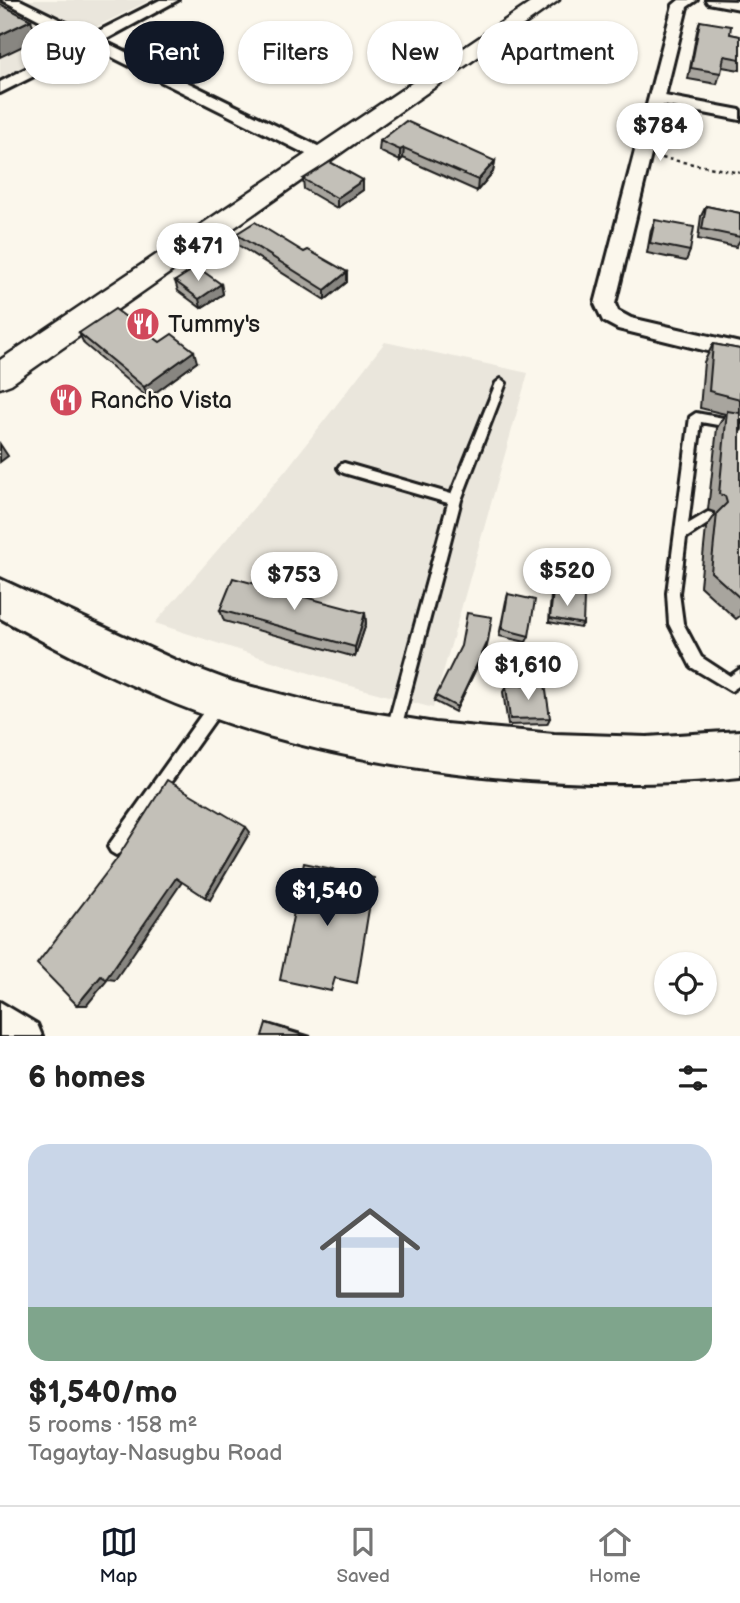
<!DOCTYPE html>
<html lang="en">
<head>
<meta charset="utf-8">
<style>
	:root { --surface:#fff; --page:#f6f6f6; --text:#222; --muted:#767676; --line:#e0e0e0; --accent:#111827 }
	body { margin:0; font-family:"Balsamiq Sans",sans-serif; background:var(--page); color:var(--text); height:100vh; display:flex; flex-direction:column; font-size:26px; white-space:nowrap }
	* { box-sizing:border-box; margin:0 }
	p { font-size:23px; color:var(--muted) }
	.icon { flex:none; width:38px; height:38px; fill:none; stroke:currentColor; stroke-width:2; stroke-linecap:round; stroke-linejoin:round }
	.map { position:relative; height:1036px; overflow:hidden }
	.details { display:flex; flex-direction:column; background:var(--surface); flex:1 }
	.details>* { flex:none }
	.guide { position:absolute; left:21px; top:21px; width:698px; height:63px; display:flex; gap:14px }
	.buttons { position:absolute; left:654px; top:952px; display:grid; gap:14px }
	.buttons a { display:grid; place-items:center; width:63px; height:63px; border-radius:50%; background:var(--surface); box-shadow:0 2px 5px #0004; font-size:35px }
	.price { position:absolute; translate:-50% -60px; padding:0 16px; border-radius:24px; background:#fff; color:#222; font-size:23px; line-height:46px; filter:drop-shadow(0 2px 4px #0008) }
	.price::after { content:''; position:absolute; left:50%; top:42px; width:21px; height:16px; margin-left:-10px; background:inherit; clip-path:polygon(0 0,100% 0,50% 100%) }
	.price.active { background:var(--accent); color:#fff }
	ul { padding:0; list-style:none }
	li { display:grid; align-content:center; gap:14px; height:371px; padding:0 28px }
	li+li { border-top:2px solid var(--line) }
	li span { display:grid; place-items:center; height:217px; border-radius:21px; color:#555 }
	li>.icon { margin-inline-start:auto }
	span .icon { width:126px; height:126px; fill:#fffc; stroke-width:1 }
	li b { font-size:30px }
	h2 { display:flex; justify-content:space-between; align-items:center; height:84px; padding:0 28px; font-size:30px }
	.chip { padding:0 24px; border-radius:32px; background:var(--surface); box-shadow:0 2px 5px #0004; font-size:24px; line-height:63px }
	.chip.active { background:var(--accent); color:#fff }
	.tab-bar { display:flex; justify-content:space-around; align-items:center; height:98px; border-top:2px solid var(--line); background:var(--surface); font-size:19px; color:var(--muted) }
	.tab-bar a { display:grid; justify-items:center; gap:4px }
	.tab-bar .active { color:var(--accent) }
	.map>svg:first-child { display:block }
</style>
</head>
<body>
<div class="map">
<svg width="740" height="1036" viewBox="0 0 740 1036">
	<rect width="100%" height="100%" fill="#fbf7ec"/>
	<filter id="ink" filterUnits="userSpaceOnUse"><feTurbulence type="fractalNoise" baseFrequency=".0143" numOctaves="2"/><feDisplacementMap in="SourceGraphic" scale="14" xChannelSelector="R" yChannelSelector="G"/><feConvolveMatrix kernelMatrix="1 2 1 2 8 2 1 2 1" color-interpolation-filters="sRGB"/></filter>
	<g filter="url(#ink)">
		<path fill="#eae6dc" d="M23 0H150L88 31Z
			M0 2 76 40 0 79Z
			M385 342 528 373 433 708 340 683 155 623 286 470Z"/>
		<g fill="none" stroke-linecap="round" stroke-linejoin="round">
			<defs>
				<path id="service" d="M501 379 506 383 461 500 400 732 398 737 393 739 388 737 386 732 448 503 344 473 340 471 338 468 340 465 344 463 451 494 496 383Z
					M696 413 740 421V429L701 422 688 524 708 512 712 513 714 517 712 521 686 538 679 593 683 623 701 657 730 676 740 669V685L731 691 691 667 669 624 667 593 690 417Z
					M217 698 222 700 224 705 222 710 121 852 116 855 111 852 108 847 111 842 212 700Z"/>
				<path id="minor" d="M2 0H20L91 35 160 0H178L103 41 328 151 331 155 322 160 316 159 92 47 0 93V82L80 41Z
					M679 0H697L687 7 665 96 740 110V120L663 105 615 304 618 311 631 318 740 343V359L618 329 603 321 595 304 673 5Z
					M706 0 740 1V9L708 3Z
					M0 1002 37 1024 42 1036H0Z"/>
				<path id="secondary" d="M535 0H559L11 384 0 388V360Z"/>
				<path id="primary" d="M0 579 177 661 233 682 322 705 435 723 554 734 647 737 740 731V777C584 794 385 775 236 726 154 699 76 660 0 618Z"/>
			</defs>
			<use href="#service" stroke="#1c1c1c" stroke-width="6"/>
			<use href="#minor" stroke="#1c1c1c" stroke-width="6"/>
			<use href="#secondary" stroke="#1c1c1c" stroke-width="5"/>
			<use href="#primary" stroke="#1c1c1c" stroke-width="6"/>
			<path stroke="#1c1c1c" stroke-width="2.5" stroke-dasharray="3.5 3.5" stroke-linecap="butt" d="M662 158 740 173"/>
			<use href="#service" fill="#fbf7ec" fill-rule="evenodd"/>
			<use href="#minor" fill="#fbf7ec" fill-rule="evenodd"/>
			<use href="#secondary" fill="#fbf7ec" fill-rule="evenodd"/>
			<use href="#primary" fill="#fbf7ec" fill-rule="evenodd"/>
		</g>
		<path fill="#a8a59e" stroke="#1c1c1c" stroke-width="2" d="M700 21 730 34 740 36V70L722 67 717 84 688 79 697 31Z
			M380 141 495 161 493 172 477 191 403 158 400 161 379 151Z
			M303 179 363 180V190L337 208 304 189Z
			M706 206 740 213V240L736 247 698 239 701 216Z
			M655 220 690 251 686 261 647 253 651 230Z
			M236 234 304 252 347 272V282L325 300 238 245Z
			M175 281 221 284 223 294 201 308 178 291Z
			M79 333 160 342 197 362 148 398 84 344Z
			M713 344 740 349V616L736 619 700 586 706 528 715 515 714 512 708 510 717 428 725 414 700 408 704 362Z
			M553 592 583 624 580 628 549 622 551 596Z
			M508 594 529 636 526 642 499 636 506 601Z
			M220 610 365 613 366 624 355 657 224 621Z
			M487 646 455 712 434 701 436 696Z
			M506 686 550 718 547 724 508 725 503 692Z"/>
		<path fill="#888681" stroke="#1c1c1c" stroke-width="2" d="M31 20 38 39 0 57V35Z
			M404 148 403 158 400 161V150Z
			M495 161 493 172 477 191 478 180Z
			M363 180V190L337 208V198Z
			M347 272V282L325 300V290Z
			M221 284 223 294 201 308 199 299Z
			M194 351 197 362 148 398 144 387Z
			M0 444 8 456 0 462Z
			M365 613 366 624 355 657V647Z
			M488 641 487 646 455 712 457 707Z
			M246 827 250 832 210 900 205 897Z
			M176 878 182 882 115 980 108 979 87 1005H77L101 976Z
			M266 1023H268L311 1036H306Z"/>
		<path fill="#c3c0b8" stroke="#1c1c1c" stroke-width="2" d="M0 4 31 20 0 35Z
			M700 21 731 26 730 34 740 36V59L724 56 721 73 691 68Z
			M406 121 495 161 478 180 404 148 400 150 380 141Z
			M330 162 363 180 337 198 303 179Z
			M706 206 740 213V237L702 229Z
			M655 220 694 227 690 251 650 243Z
			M255 222 304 252 308 250 347 272 325 290 236 234Z
			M197 267 221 284 199 299 175 281Z
			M115 309 160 342 172 334 194 351 144 387 79 333Z
			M713 344 740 349V399L709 391Z
			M727 411 740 413V598L711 572 717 513 727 503 725 496 719 494Z
			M233 578 365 613 355 647 220 610Z
			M553 592 584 598 583 624 550 618Z
			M508 594 535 600 529 636 502 629Z
			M467 613 492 617 488 641 457 707 436 696 461 646Z
			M545 684 550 718 510 719 506 686Z
			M167 780 246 827 205 897 176 878 106 979 101 976 77 1005 37 964 116 860Z
			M304 863 374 878 357 983 335 978 331 991 280 980Z
			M266 1023 306 1036H262Z"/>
	</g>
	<defs>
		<symbol id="restaurant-disc" viewBox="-11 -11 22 22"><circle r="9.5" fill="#d1495b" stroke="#fbf7ec"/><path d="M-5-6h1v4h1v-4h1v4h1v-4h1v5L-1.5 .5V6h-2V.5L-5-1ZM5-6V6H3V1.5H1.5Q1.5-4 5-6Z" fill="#fff"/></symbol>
	</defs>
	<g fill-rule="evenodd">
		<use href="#restaurant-disc" x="124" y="305" width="38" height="38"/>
		<use href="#restaurant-disc" x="47" y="381" width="38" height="38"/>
	</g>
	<g text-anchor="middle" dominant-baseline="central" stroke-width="5" stroke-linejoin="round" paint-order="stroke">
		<g font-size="24" fill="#1c1c1c" stroke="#fbf7ec" text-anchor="start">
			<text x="168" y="324">Tummy's</text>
			<text x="90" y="400">Rancho Vista</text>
		</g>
	</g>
</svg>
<div class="buttons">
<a><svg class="icon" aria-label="locate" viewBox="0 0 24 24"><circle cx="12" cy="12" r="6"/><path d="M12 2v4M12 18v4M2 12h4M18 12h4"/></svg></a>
</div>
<b class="price" style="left:660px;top:163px">$784</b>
<b class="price" style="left:198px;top:283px">$471</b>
<b class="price" style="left:567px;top:608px">$520</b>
<b class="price" style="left:294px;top:612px">$753</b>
<b class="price" style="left:528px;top:702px">$1,610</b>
<b class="price active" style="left:327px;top:928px">$1,540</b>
<div class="guide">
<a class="chip">Buy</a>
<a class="chip active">Rent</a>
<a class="chip">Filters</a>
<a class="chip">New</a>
<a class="chip">Apartment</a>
</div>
</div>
<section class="details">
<h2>6 homes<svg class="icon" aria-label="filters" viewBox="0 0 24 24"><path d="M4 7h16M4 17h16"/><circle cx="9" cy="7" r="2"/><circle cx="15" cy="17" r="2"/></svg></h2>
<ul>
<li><span style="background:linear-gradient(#c9d6e8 75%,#7fa58c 0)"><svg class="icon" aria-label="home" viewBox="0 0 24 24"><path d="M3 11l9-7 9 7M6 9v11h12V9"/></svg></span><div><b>$1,540/mo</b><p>5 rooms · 158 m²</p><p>Tagaytay-Nasugbu Road</p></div></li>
</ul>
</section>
<nav class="tab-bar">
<a class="active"><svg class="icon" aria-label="map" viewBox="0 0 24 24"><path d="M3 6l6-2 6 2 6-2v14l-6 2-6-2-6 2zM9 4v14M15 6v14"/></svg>Map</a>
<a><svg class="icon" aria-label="saved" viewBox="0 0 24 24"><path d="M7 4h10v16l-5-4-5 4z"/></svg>Saved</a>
<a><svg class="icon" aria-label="home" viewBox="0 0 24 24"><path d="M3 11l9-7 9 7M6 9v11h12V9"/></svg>Home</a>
</nav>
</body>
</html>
